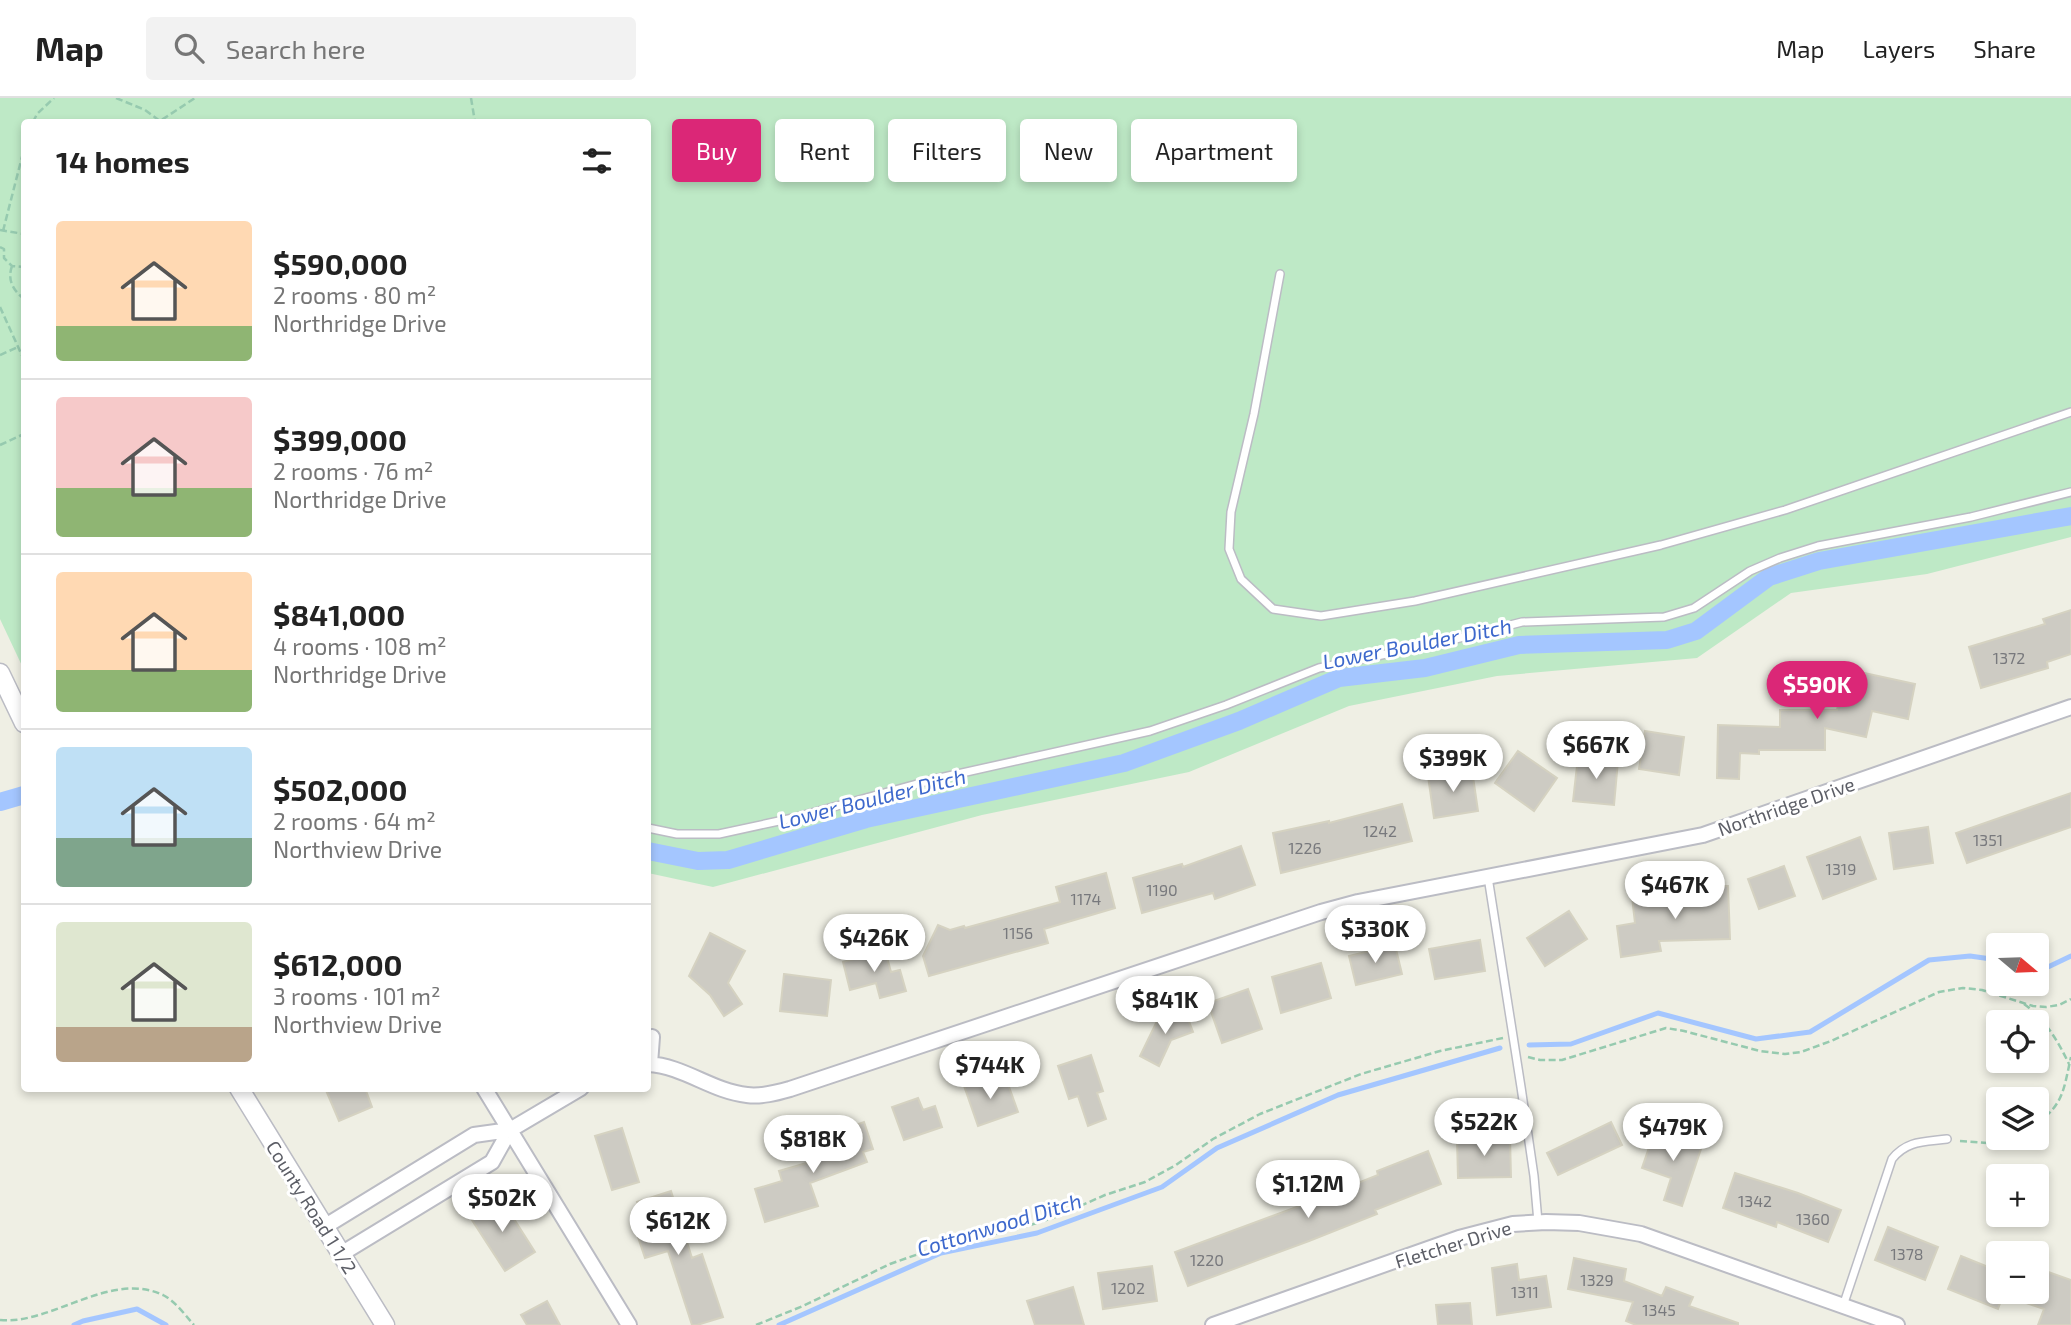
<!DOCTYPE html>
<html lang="en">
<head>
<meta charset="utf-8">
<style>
	:root { --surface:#fff; --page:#f2f2f2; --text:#222; --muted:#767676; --line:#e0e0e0; --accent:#db2777 }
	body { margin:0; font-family:"Exo 2",sans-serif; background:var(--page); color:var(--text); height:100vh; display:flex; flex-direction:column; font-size:26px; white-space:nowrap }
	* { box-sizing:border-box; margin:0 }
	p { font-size:23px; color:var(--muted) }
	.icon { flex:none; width:38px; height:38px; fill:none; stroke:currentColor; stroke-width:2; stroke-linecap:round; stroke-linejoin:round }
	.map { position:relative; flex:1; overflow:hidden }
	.side { position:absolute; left:21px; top:21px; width:630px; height:973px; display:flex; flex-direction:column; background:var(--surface); border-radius:7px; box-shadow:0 4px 10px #0003 }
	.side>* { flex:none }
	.guide { position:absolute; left:672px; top:21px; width:665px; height:63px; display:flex; gap:14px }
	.needle { width:46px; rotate:109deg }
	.controls { position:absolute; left:1986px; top:835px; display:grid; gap:14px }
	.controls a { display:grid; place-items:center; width:63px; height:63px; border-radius:7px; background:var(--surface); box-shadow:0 4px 10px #0003; font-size:35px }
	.price { position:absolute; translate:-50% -60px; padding:0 16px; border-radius:24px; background:#fff; color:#222; font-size:23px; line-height:46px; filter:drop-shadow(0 2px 4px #0008) }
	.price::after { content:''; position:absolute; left:50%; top:42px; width:21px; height:16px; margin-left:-10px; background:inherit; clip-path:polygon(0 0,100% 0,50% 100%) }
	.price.current { background:var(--accent); color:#fff }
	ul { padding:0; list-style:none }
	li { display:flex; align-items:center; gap:21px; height:175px; padding:0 35px }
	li+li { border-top:2px solid var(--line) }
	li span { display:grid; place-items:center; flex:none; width:196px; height:140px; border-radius:7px; color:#555 }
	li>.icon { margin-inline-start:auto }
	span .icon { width:84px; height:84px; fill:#fffc; stroke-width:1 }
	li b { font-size:30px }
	h2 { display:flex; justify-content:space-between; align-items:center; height:84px; padding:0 35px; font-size:30px }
	.pill { padding:0 24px; border-radius:7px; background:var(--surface); box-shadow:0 4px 10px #0003; font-size:24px; line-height:63px }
	.pill.current { background:var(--accent); color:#fff }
	header { display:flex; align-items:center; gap:42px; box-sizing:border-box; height:98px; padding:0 35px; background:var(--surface); border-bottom:2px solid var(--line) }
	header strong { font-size:33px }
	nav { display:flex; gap:38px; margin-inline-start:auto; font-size:24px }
	.search { width:490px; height:63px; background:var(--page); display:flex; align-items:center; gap:18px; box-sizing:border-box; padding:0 24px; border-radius:7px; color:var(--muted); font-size:26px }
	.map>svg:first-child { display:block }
</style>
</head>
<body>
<header>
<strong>Map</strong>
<div class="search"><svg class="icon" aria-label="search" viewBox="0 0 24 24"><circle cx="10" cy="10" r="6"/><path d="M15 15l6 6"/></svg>Search here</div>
<nav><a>Map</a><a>Layers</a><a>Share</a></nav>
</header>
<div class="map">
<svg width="2071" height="1227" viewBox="0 0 2071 1227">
	<rect width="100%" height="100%" fill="#efefe4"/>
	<path fill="#bee9c6" d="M0 0H2071V439L1927 476 1791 495 1697 560 1497 578 1349 608 1189 674 982 717 713 789 648 775V24H24V572L0 521Z"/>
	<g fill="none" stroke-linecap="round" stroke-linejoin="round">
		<path stroke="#a4c6ff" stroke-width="5" d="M2037 867 2048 869 2071 858
			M1529 947 1571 946 1658 915 1756 941 1810 934 1929 862 1970 858 1998 862
			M74 1227 83 1223 137 1211 166 1227
			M779 1227 941 1155 1037 1135 1162 1089 1217 1050 1338 997 1500 950"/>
		<path stroke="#a4c6ff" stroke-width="18" d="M0 704 24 697
			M648 753 698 763 728 762 866 721 1124 665 1239 623 1339 580 1425 570 1519 547 1667 542 1696 533 1769 479 1819 463 2071 418"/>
	</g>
	<path fill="#cdcbc3" stroke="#d5d2c1" stroke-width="2" d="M2071 512V556L2047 564 2048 570 1981 590 1969 549 2045 526 2043 521Z
		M1846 571 1915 586 1908 621 1872 613 1866 639 1825 630V652H1759V656L1740 655 1739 681 1717 680 1718 627 1780 629V612H1837Z
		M1645 633 1684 639 1679 677 1639 671Z
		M1518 653 1557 680 1534 713 1495 685Z
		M1578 659 1618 663 1614 707 1573 703Z
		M1472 672 1478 713 1434 720 1428 678Z
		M2071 695V729L1967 765 1956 735Z
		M1402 706 1412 743 1281 775 1273 735 1329 723V725Z
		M1928 729 1933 765 1894 771 1889 735Z
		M1860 739 1876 781 1823 801 1807 759Z
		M1241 748 1255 787 1215 801 1213 795 1142 815 1133 780 1182 766 1183 769Z
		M1784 768 1795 798 1759 811 1748 781Z
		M1106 775 1115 810 1044 831 1048 845 929 878 923 858 938 827 950 832 964 828 965 830 1060 804 1056 789Z
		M1709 788H1728L1730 841 1659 843 1661 853 1621 859 1617 828 1635 825 1632 799 1653 796V801L1709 799Z
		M1569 813 1587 841 1545 868 1527 840Z
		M710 835 745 853 728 885 742 906 724 918 710 897 689 878Z
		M1480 842 1485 873 1435 881 1429 851Z
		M1395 847 1402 876 1356 887 1349 858Z
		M885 852 891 874 900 872 906 893 880 900 876 885 850 892 843 864Z
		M1321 865 1331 900 1281 915 1272 879Z
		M784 876 831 882 827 918 780 913Z
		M1248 891 1262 931 1222 945 1208 905Z
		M1185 913 1193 934 1171 942 1159 968 1140 958 1157 923Z
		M1091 957 1103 993 1097 995 1106 1021 1088 1028 1078 998 1069 1001 1058 968Z
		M982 979 987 993 1008 986 1018 1014 978 1028 963 985Z
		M325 990H365L372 1009 339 1023Z
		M918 1000 923 1012 935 1008 942 1029 904 1042 892 1009Z
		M864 1024 873 1051 863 1054 867 1064 810 1085 818 1108 765 1124 755 1091 782 1083 779 1073 824 1060 822 1054 840 1048 835 1034Z
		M1611 1024 1622 1047 1558 1077 1547 1055Z
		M622 1030 639 1084 612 1092 595 1038Z
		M1655 1032 1702 1048 1682 1108 1664 1102 1671 1080 1642 1070Z
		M1510 1039 1511 1079 1458 1080 1457 1041Z
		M1428 1053 1441 1086 1375 1112 1377 1116 1309 1143 1188 1188 1175 1154 1313 1103 1378 1077 1377 1073Z
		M1735 1075 1798 1095 1841 1112 1828 1144 1777 1124 1776 1129 1723 1110Z
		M671 1093 692 1160 702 1156 723 1219 697 1227H692L668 1153 645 1160 636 1133 646 1130 637 1104Z
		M500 1099 535 1154 505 1173 470 1119Z
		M1888 1129 1938 1149 1925 1182 1875 1162Z
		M1961 1158 1998 1173V1194H2037V1170L2071 1182V1227H2038L2044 1211 2003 1197 1998 1211 1948 1191Z
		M1574 1160 1626 1171 1624 1183 1662 1198 1666 1189 1693 1199 1689 1208 1738 1225V1227H1636L1626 1223 1633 1204 1568 1191Z
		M1517 1166 1519 1182 1546 1178 1551 1209 1497 1217 1492 1170Z
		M1152 1168 1157 1203 1103 1211 1098 1175Z
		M1073 1189 1084 1227H1035L1027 1203Z
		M547 1203 560 1227H527L521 1217Z
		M1470 1205 1472 1227H1438L1436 1207Z"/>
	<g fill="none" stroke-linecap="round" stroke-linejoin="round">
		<defs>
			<path id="service" d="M1280 176 1254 316 1231 414 1229 451 1241 481 1273 511 1321 518 1415 503 1661 447 1785 412 2071 314
				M648 730 677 736H719L793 720 935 681 1150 633 1226 607 1319 570 1444 544 1522 524 1664 519 1694 510 1750 473 1780 460 1818 448 1971 419 2071 394
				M1488 779 1521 989 1534 1078 1538 1124
				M1843 1208 1892 1061C1907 1042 1925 1044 1947 1041"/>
			<path id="minor" d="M648 966C684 968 711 993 747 997 761 999 776 995 790 991L1321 814 1358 804 1703 737 2071 609
				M650 966 652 939
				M484 990 629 1227
				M324 1129 474 1037 510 1032 581 990
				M341 1156 492 1064 510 1032
				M1213 1227 1459 1140 1513 1126 1546 1124 1579 1125 1641 1136 1897 1227"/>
			<path id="tertiary" d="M0 575 24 625
				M239 990 385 1227"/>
		</defs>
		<use href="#service" stroke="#bbbcc4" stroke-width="10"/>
		<use href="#minor" stroke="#bbbcc4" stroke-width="18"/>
		<use href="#tertiary" stroke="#bbbcc4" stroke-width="21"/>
		<path stroke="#96caaf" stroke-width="2.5" stroke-dasharray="7 3.5" stroke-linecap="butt" d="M116 0 145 12 160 23 195 0
			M471 0 475 24
			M33 24 37 16 54 0
			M0 132 24 136
			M3 133 24 51
			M0 149 4 151V160L12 168 24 169
			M12 168C7 182 13 192 24 201
			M0 209 24 262
			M0 257 18 249
			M0 347 24 336
			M2024 906C2045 921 2058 943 2069 966
			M1528 959 1540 962H1562L1666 930 1684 933 1760 953 1785 956 1801 954 1831 943 1939 894 1963 890 1982 892 2033 908 2046 909 2059 907 2071 901
			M2037 1025C2064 1007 2064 989 2071 959
			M1960 1043 1987 1045 2004 1040
			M0 1222C52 1227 110 1172 163 1197 175 1203 185 1217 194 1227
			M756 1227 803 1208 890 1166 944 1147 1017 1131 1053 1120 1105 1097 1145 1084 1176 1067 1213 1041 1260 1016 1361 976 1440 953 1503 940"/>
		<use href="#service" stroke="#fff" stroke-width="7"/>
		<use href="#minor" stroke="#fff" stroke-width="14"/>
		<use href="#tertiary" stroke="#fff" stroke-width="18"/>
	</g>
	<g text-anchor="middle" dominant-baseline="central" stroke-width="6" stroke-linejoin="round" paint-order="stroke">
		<g font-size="16" fill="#78797d">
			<text x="2009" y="559">1372</text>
			<text x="1380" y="732">1242</text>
			<text x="1988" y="741">1351</text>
			<text x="1305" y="749">1226</text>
			<text x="1841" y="770">1319</text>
			<text x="1162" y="791">1190</text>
			<text x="1086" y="800">1174</text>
			<text x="1018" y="834">1156</text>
			<text x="1755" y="1102">1342</text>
			<text x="1813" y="1120">1360</text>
			<text x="1907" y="1155">1378</text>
			<text x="1207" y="1161">1220</text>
			<text x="1597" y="1181">1329</text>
			<text x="1128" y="1189">1202</text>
			<text x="1525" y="1193">1311</text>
			<text x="1659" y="1211">1345</text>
		</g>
		<g font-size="19" fill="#5c5e66" stroke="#fff">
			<text transform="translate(1786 708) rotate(-19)">Northridge Drive</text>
			<text transform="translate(312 1109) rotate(58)">County Road 1 1/2</text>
			<text transform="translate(1453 1146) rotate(-17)">Fletcher Drive</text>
		</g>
		<g font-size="21" font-style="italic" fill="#3d68cc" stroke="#fff">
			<text transform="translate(1417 545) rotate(-11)">Lower Boulder Ditch</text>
			<text transform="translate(872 700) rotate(-14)">Lower Boulder Ditch</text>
			<text transform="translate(999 1126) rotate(-17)">Cottonwood Ditch</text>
		</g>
	</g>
</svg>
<div class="controls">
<a><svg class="needle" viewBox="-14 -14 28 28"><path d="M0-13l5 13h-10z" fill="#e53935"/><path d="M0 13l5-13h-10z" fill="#767676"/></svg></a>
<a><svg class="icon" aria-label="locate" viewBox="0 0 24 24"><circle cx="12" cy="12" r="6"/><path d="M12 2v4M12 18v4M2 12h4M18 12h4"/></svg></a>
<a><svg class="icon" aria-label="layers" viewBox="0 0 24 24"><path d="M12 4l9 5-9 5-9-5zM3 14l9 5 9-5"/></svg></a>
<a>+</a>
<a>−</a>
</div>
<b class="price current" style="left:1817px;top:623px">$590K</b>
<b class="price" style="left:1596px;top:683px">$667K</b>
<b class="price" style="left:1453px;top:696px">$399K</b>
<b class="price" style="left:1675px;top:823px">$467K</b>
<b class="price" style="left:1375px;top:867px">$330K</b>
<b class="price" style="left:874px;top:876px">$426K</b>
<b class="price" style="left:1165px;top:938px">$841K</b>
<b class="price" style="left:990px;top:1003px">$744K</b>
<b class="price" style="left:1484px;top:1060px">$522K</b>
<b class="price" style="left:1673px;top:1065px">$479K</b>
<b class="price" style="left:813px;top:1077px">$818K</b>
<b class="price" style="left:1308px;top:1122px">$1.12M</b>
<b class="price" style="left:502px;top:1136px">$502K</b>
<b class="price" style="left:678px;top:1159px">$612K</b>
<div class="guide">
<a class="pill current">Buy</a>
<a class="pill">Rent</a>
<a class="pill">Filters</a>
<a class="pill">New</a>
<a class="pill">Apartment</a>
</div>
<section class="side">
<h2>14 homes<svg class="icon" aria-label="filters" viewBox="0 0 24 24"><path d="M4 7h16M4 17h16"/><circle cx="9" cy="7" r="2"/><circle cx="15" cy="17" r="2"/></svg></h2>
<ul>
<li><span style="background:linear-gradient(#ffd9b3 75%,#8fb573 0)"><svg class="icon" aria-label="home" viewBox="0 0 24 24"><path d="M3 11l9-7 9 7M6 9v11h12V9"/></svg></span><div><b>$590,000</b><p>2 rooms · 80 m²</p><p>Northridge Drive</p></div></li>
<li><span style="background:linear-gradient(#f6c9c9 65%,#8fb573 0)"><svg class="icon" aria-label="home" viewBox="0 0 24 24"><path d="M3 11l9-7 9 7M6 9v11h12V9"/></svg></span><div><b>$399,000</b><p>2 rooms · 76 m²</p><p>Northridge Drive</p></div></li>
<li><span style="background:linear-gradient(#ffd9b3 70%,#8fb573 0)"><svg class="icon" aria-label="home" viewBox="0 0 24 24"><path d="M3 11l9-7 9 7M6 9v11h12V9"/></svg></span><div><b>$841,000</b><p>4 rooms · 108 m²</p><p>Northridge Drive</p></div></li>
<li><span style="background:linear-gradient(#bfe0f5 65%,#7fa58c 0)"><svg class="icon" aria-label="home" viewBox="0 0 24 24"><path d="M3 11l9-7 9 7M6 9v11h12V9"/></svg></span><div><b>$502,000</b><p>2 rooms · 64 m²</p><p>Northview Drive</p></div></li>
<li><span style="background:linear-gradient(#dfe7d0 75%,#b9a48a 0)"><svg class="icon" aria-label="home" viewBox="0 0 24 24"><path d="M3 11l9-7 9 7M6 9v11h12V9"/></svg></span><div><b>$612,000</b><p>3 rooms · 101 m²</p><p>Northview Drive</p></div></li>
</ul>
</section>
</div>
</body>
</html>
